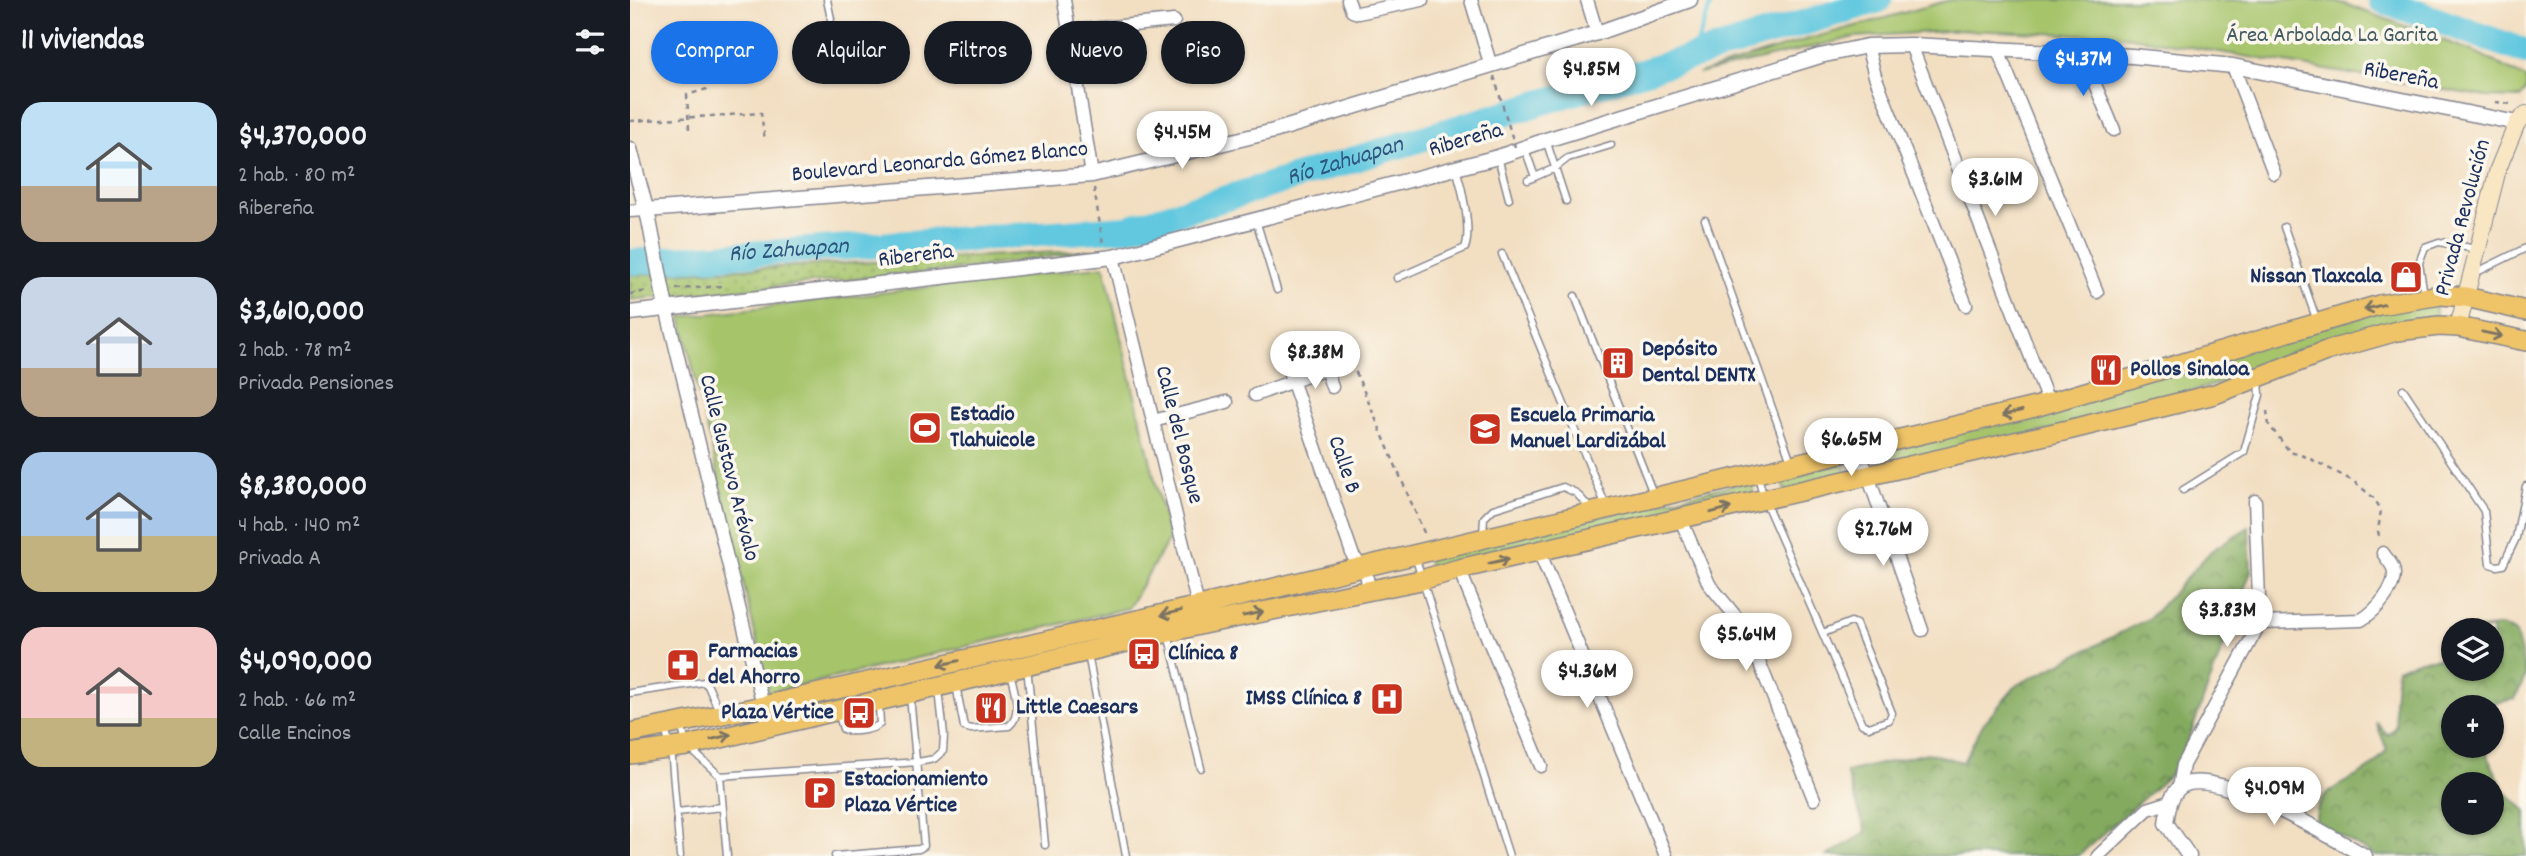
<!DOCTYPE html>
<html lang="es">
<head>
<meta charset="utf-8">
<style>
	:root { --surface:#171b24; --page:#242831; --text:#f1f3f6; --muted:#9ea1a6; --accent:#1a73e8 }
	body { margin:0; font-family:Dekko,sans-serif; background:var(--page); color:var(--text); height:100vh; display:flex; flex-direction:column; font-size:26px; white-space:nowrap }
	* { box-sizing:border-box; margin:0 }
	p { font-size:23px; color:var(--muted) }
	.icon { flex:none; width:38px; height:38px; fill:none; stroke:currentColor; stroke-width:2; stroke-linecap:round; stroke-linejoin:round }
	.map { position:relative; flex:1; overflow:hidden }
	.details { display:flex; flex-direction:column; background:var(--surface); width:630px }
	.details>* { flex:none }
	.banner { position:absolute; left:21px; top:21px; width:665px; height:63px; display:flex; gap:14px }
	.buttons { position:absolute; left:1811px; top:618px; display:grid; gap:14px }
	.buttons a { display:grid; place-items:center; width:63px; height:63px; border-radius:50%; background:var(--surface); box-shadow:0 2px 5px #0004; font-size:35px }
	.price { position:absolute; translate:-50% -60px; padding:0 16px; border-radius:24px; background:#fff; color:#222; font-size:23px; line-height:46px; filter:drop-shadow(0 2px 4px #0008) }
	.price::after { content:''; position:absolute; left:50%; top:42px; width:21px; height:16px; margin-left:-10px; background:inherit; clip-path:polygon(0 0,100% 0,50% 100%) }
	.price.selected { background:var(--accent); color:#fff }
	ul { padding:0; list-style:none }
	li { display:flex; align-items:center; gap:21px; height:175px; padding:0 21px }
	li span { display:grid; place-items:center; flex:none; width:196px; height:140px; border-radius:21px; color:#555 }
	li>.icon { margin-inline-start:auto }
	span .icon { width:84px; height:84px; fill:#fffc; stroke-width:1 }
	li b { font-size:30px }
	h2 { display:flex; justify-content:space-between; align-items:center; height:84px; padding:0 21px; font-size:30px }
	.tag { padding:0 24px; border-radius:32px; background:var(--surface); box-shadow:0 2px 5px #0004; font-size:24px; line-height:63px }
	.tag.selected { background:var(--accent); color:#fff }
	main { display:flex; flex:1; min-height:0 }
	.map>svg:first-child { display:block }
</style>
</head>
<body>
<main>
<section class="details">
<h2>11 viviendas<svg class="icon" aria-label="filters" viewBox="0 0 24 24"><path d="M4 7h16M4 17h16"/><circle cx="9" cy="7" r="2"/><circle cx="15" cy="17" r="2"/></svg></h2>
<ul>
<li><span style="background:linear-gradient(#bfe0f5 60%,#b9a48a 0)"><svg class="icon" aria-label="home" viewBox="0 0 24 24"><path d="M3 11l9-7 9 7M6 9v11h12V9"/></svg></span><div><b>$4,370,000</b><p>2 hab. · 80 m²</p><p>Ribereña</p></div></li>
<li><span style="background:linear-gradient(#c9d6e8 65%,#b9a48a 0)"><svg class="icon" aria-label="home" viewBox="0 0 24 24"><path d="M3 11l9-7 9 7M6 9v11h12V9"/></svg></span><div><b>$3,610,000</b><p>2 hab. · 78 m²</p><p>Privada Pensiones</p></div></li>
<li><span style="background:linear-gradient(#a9c7e8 60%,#c2b280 0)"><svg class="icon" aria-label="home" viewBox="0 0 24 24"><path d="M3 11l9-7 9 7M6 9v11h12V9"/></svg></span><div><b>$8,380,000</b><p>4 hab. · 140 m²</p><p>Privada A</p></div></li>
<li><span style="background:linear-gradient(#f6c9c9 65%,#c2b280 0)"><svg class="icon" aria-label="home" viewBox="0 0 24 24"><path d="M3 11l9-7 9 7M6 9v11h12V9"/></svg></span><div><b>$4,090,000</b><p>2 hab. · 66 m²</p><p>Calle Encinos</p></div></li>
</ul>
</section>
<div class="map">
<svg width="1896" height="856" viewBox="0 0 1896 856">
	<defs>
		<pattern id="grass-dots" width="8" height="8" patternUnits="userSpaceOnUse" patternTransform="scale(1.75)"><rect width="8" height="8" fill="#a6c46b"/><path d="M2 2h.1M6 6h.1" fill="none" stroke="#86a05b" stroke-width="1.8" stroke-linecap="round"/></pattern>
		<pattern id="forest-crowns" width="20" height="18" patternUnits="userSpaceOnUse" patternTransform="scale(1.75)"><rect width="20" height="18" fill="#84aa5f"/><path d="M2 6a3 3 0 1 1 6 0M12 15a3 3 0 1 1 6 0" fill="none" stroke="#6b8b52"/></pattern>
	</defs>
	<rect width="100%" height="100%" fill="#fbf7ec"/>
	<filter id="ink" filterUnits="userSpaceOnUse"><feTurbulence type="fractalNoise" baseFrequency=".0143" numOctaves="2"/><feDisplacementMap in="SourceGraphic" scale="14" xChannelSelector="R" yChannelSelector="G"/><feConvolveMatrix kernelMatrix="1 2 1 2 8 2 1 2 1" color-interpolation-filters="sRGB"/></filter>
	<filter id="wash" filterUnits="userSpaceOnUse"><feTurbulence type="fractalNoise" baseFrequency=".00686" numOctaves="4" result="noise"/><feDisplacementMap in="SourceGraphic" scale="28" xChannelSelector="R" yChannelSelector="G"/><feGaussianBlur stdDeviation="1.57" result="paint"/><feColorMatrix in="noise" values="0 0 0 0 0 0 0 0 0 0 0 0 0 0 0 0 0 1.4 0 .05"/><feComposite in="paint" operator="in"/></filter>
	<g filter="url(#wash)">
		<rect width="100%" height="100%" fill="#f2dec1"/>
		<path fill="url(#grass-dots)" stroke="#607a64" stroke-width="2" d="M466 250 335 269 0 300V275Z"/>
		<path fill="url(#forest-crowns)" stroke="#506c5e" stroke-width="2" fill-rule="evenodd" d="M1619 527 1621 571 1559 738 1542 773 1448 856H1197L1236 832 1216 772 1297 753 1333 762 1353 724 1387 685 1520 618 1582 550Z
			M1872 626 1886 633 1896 675 1885 699 1865 703 1862 716V707H1824V746H1858L1857 755 1875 792 1896 811V856H1745L1686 822C1684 787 1720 784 1741 767 1747 762 1752 755 1757 750L1746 722 1758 735 1766 726 1764 702 1767 669 1790 660 1821 657 1823 654 1824 668H1862V630H1845ZM1824 784H1862V822H1824Z"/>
		<path fill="#a6c46b" stroke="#607a64" stroke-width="2" d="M1320 0H1696L1715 4 1847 53 1896 78V91L1890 98 1857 97 1495 36 1332 30 1225 37 1068 74 1175 40Z
			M474 266 539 539 498 608 139 693 51 317Z
			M1805 305 1806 316 1698 337 1593 382 1468 420 1260 465 1256 449 1749 310Z
			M1213 459 1215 474 1154 491 1153 476Z
			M1120 481 1126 501 802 572 796 557Z"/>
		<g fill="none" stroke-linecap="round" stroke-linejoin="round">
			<path stroke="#62c8df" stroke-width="4.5" d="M1063 56 1082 0"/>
			<g stroke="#62c8df" stroke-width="26">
				<path d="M1751 0 1896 52"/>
				<path id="s1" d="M0 262 498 228 1249 0"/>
			</g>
		</g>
	</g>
	<g filter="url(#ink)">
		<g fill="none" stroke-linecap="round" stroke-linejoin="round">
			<defs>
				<path id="service" d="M197 0 201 19
					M916 140 936 201
					M895 149 905 177
					M868 157 879 199
					M898 180 925 168 938 158 981 145
					M626 220 647 290
					M1075 220 1162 464
					M1654 227 1687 321
					M872 254 976 506
					M1845 273 1896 248
					M767 278 835 248C842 230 832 187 826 168
					M1794 295 1789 263 1795 247 1809 242 1846 249
					M945 296 1024 496
					M1773 389 1854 511 1860 564 1867 566 1873 565 1886 538 1896 486
					M1128 476 1134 499 1232 724 1239 727 1259 720 1262 713 1226 624 1221 622 1193 633
					M1553 490 1614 452 1630 395 1629 380
					M853 535 854 518 863 509 933 487 946 493 962 510
					M785 556 879 856
					M538 634 571 768
					M458 654 496 856
					M397 667 415 845
					M326 685 334 727 341 729 379 726C394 714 383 688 380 672
					M0 693 74 682 78 686 90 713
					M208 712 213 729C222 734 242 730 250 724L249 705
					M51 725 57 746 90 776 97 856
					M35 730 41 748 50 856
					M90 776 288 762 304 759 313 751 314 735 309 690
					M47 812 92 807
					M205 856 289 849 294 846 280 696"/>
				<path id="minor" d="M434 0 462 175
					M718 0 722 11 728 13 792 0
					M841 0 860 63
					M957 0 967 33
					M438 31 544 21
					M1281 45 1419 404
					M1237 46 1245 76 1336 305
					M1367 48 1467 292
					M1452 53 1484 130
					M1603 66 1644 173
					M0 211 16 210
					M483 257 569 610
					M36 308 138 726
					M651 348 723 556C733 567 740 575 737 591
					M625 395 696 369 702 387
					M523 421 597 402
					M1229 450 1292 630
					M1051 520 1079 584 1116 629 1184 799
					M909 551 1036 856
					M829 569 911 766
					M1630 623 1731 620C1745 612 1769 586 1763 568 1761 563 1756 558 1753 553
					M1549 788 1553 765 1630 623 1625 501
					M1468 856 1518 809 1540 802"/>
				<path id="tertiary" d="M0 149 19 220 36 308
					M16 210 462 175 644 131 967 33 1060 0
					M0 313 483 257 868 157 916 140 1190 56 1237 46 1281 45 1502 56 1603 66 1887 123
					M1559 856 1536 823C1538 812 1539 797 1549 788 1578 761 1704 839 1735 856"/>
				<path id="secondary" d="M1828 327 1868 169 1887 123 1896 114"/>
				<path id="primary" d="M0 733 133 706 569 606 1405 407 1749 305 1811 295 1836 297 1896 311
					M0 754 57 746 573 624 791 580 829 569 1442 429 1585 394 1696 351 1767 331 1809 326 1828 327 1896 341"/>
			</defs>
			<use href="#service" stroke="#868690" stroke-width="9"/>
			<use href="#minor" stroke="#868690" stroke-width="15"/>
			<use href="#tertiary" stroke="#868690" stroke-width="17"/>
			<use href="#secondary" stroke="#868690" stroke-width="18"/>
			<use href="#primary" stroke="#868690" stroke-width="22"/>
			<path stroke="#868690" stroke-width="2.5" stroke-dasharray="5 5" stroke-linecap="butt" d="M1865 102 1882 104
				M0 121 131 113 135 141
				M59 129 57 95 77 89V84
				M464 188 473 244
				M46 289 95 286
				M0 294 18 291
				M710 335 795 535
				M1637 411 1639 425 1660 452 1677 457 1723 481 1744 498 1751 510 1748 531 1750 540"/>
			<use href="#service" stroke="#fff" stroke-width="6"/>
			<use href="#minor" stroke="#fff" stroke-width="12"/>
			<use href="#tertiary" stroke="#fff" stroke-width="14"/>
			<use href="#secondary" stroke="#f9e7c3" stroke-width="16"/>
			<use href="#primary" stroke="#efc469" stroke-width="19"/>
			<path stroke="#868690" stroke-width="2.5" stroke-dasharray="5 5" stroke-linecap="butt" d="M864 76 885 147"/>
		</g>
		<defs><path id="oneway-shaft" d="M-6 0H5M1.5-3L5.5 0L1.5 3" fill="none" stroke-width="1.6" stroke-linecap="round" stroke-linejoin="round" transform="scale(1.75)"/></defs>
		<g stroke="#7a7263">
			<use href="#oneway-shaft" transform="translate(1744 307) rotate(166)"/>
			<use href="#oneway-shaft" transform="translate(1862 334) rotate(12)"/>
			<use href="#oneway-shaft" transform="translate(1382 413) rotate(166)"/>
			<use href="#oneway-shaft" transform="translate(1091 510) rotate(-14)"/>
			<use href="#oneway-shaft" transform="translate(869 561) rotate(-13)"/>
			<use href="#oneway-shaft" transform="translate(541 613) rotate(167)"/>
			<use href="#oneway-shaft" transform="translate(623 614) rotate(-11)"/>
			<use href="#oneway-shaft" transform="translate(319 663) rotate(167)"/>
			<use href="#oneway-shaft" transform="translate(91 737) rotate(-14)"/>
		</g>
	</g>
	<defs>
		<symbol id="shop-square" viewBox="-11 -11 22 22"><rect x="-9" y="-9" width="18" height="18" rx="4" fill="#c8321e" stroke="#fbf7ec"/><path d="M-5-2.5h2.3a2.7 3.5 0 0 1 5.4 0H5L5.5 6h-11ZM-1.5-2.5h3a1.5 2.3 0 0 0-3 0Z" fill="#fff"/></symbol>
		<symbol id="building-square" viewBox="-11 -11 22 22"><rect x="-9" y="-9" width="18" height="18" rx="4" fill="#c8321e" stroke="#fbf7ec"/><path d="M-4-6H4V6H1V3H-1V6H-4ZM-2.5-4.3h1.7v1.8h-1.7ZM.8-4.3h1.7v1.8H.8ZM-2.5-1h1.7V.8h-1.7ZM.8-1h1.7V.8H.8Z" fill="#fff"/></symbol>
		<symbol id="restaurant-square" viewBox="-11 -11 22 22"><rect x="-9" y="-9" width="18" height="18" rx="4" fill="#c8321e" stroke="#fbf7ec"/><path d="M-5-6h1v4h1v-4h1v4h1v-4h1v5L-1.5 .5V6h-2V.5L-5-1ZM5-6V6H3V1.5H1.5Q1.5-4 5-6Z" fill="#fff"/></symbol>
		<symbol id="stadium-square" viewBox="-11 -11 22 22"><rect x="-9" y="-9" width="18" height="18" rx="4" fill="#c8321e" stroke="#fbf7ec"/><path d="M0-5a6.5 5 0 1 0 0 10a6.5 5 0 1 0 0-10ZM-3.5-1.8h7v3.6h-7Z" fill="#fff"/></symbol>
		<symbol id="school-square" viewBox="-11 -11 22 22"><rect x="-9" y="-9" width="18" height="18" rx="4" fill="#c8321e" stroke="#fbf7ec"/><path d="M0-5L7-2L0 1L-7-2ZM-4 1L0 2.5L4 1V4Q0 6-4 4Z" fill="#fff"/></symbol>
		<symbol id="bus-square" viewBox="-11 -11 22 22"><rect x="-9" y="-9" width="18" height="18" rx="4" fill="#c8321e" stroke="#fbf7ec"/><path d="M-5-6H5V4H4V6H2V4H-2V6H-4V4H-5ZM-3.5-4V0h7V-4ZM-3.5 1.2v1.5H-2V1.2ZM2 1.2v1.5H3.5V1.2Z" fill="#fff"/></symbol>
		<symbol id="pharmacy-square" viewBox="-11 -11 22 22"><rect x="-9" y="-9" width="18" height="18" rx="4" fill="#c8321e" stroke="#fbf7ec"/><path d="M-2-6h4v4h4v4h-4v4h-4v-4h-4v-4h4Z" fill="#fff"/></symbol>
		<symbol id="hospital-square" viewBox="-11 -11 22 22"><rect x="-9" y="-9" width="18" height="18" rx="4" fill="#c8321e" stroke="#fbf7ec"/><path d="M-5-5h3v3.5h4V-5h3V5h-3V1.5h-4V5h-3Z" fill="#fff"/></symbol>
		<symbol id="parking-square" viewBox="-11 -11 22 22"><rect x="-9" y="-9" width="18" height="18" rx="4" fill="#c8321e" stroke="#fbf7ec"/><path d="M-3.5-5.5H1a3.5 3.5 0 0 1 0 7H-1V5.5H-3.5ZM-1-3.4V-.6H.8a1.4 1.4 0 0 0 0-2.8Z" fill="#fff"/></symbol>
	</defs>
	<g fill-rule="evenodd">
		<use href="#shop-square" x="1757" y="258" width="38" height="38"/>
		<use href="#building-square" x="969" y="344" width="38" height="38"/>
		<use href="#restaurant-square" x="1457" y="351" width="38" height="38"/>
		<use href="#stadium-square" x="276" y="409" width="38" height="38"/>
		<use href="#school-square" x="836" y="410" width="38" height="38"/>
		<use href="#bus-square" x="495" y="635" width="38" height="38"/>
		<use href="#pharmacy-square" x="34" y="646" width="38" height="38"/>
		<use href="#hospital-square" x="738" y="680" width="38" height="38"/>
		<use href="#restaurant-square" x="342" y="689" width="38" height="38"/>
		<use href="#bus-square" x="210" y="694" width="38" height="38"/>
		<use href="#parking-square" x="171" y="774" width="38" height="38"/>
	</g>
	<g text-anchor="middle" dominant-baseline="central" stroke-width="7" stroke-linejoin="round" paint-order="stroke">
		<g font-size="23" fill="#455c62" stroke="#fbf7ec">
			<text x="1702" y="36">Área Arbolada La Garita</text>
		</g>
		<g font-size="23" fill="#1b2f5e" stroke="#fbf7ec">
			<text transform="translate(1771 77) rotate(11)">Ribereña</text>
			<text transform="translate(836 141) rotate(-16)">Ribereña</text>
			<text transform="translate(310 163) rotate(-5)">Boulevard Leonarda Gómez Blanco</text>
			<text transform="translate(1834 218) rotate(-75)">Privada Revolución</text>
			<text transform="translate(286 257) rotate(-7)">Ribereña</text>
			<text transform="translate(548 435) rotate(76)">Calle del Bosque</text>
			<text transform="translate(713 465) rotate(71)">Calle B</text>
			<text transform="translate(98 468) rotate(76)">Calle Gustavo Arévalo</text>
		</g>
		<g font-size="23" font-weight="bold" fill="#1b2f5e" stroke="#fbf7ec" text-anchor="start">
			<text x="1752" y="277" text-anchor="end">Nissan Tlaxcala</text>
			<text x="1012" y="350">Depósito<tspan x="1012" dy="26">Dental DENTX</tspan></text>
			<text x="1500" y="370">Pollos Sinaloa</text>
			<text x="320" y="415">Estadio<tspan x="320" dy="26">Tlahuicole</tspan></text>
			<text x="880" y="416">Escuela Primaria<tspan x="880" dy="26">Manuel Lardizábal</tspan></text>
			<text x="78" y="652">Farmacias<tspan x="78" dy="26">del Ahorro</tspan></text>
			<text x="538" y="654">Clínica 8</text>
			<text x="732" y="699" text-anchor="end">IMSS Clínica 8</text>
			<text x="386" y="708">Little Caesars</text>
			<text x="204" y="713" text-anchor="end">Plaza Vértice</text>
			<text x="214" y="780">Estacionamiento<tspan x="214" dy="26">Plaza Vértice</tspan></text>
		</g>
		<g font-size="24" font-style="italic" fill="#2d557e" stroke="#fbf7ec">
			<text stroke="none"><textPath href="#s1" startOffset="726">Río Zahuapan</textPath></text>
			<text stroke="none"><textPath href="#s1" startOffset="159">Río Zahuapan</textPath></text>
		</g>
	</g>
</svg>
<div class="buttons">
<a><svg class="icon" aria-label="layers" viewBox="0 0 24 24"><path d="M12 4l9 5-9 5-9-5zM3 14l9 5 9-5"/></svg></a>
<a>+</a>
<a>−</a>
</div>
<b class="price selected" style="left:1453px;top:98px">$4.37M</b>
<b class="price" style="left:961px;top:108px">$4.85M</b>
<b class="price" style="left:552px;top:171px">$4.45M</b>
<b class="price" style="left:1365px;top:218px">$3.61M</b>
<b class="price" style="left:685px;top:391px">$8.38M</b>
<b class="price" style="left:1221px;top:478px">$6.65M</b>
<b class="price" style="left:1253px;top:568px">$2.76M</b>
<b class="price" style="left:1597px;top:649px">$3.83M</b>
<b class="price" style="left:1116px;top:673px">$5.64M</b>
<b class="price" style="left:957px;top:710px">$4.36M</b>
<b class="price" style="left:1644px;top:827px">$4.09M</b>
<div class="banner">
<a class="tag selected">Comprar</a>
<a class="tag">Alquilar</a>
<a class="tag">Filtros</a>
<a class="tag">Nuevo</a>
<a class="tag">Piso</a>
</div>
</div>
</main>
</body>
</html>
